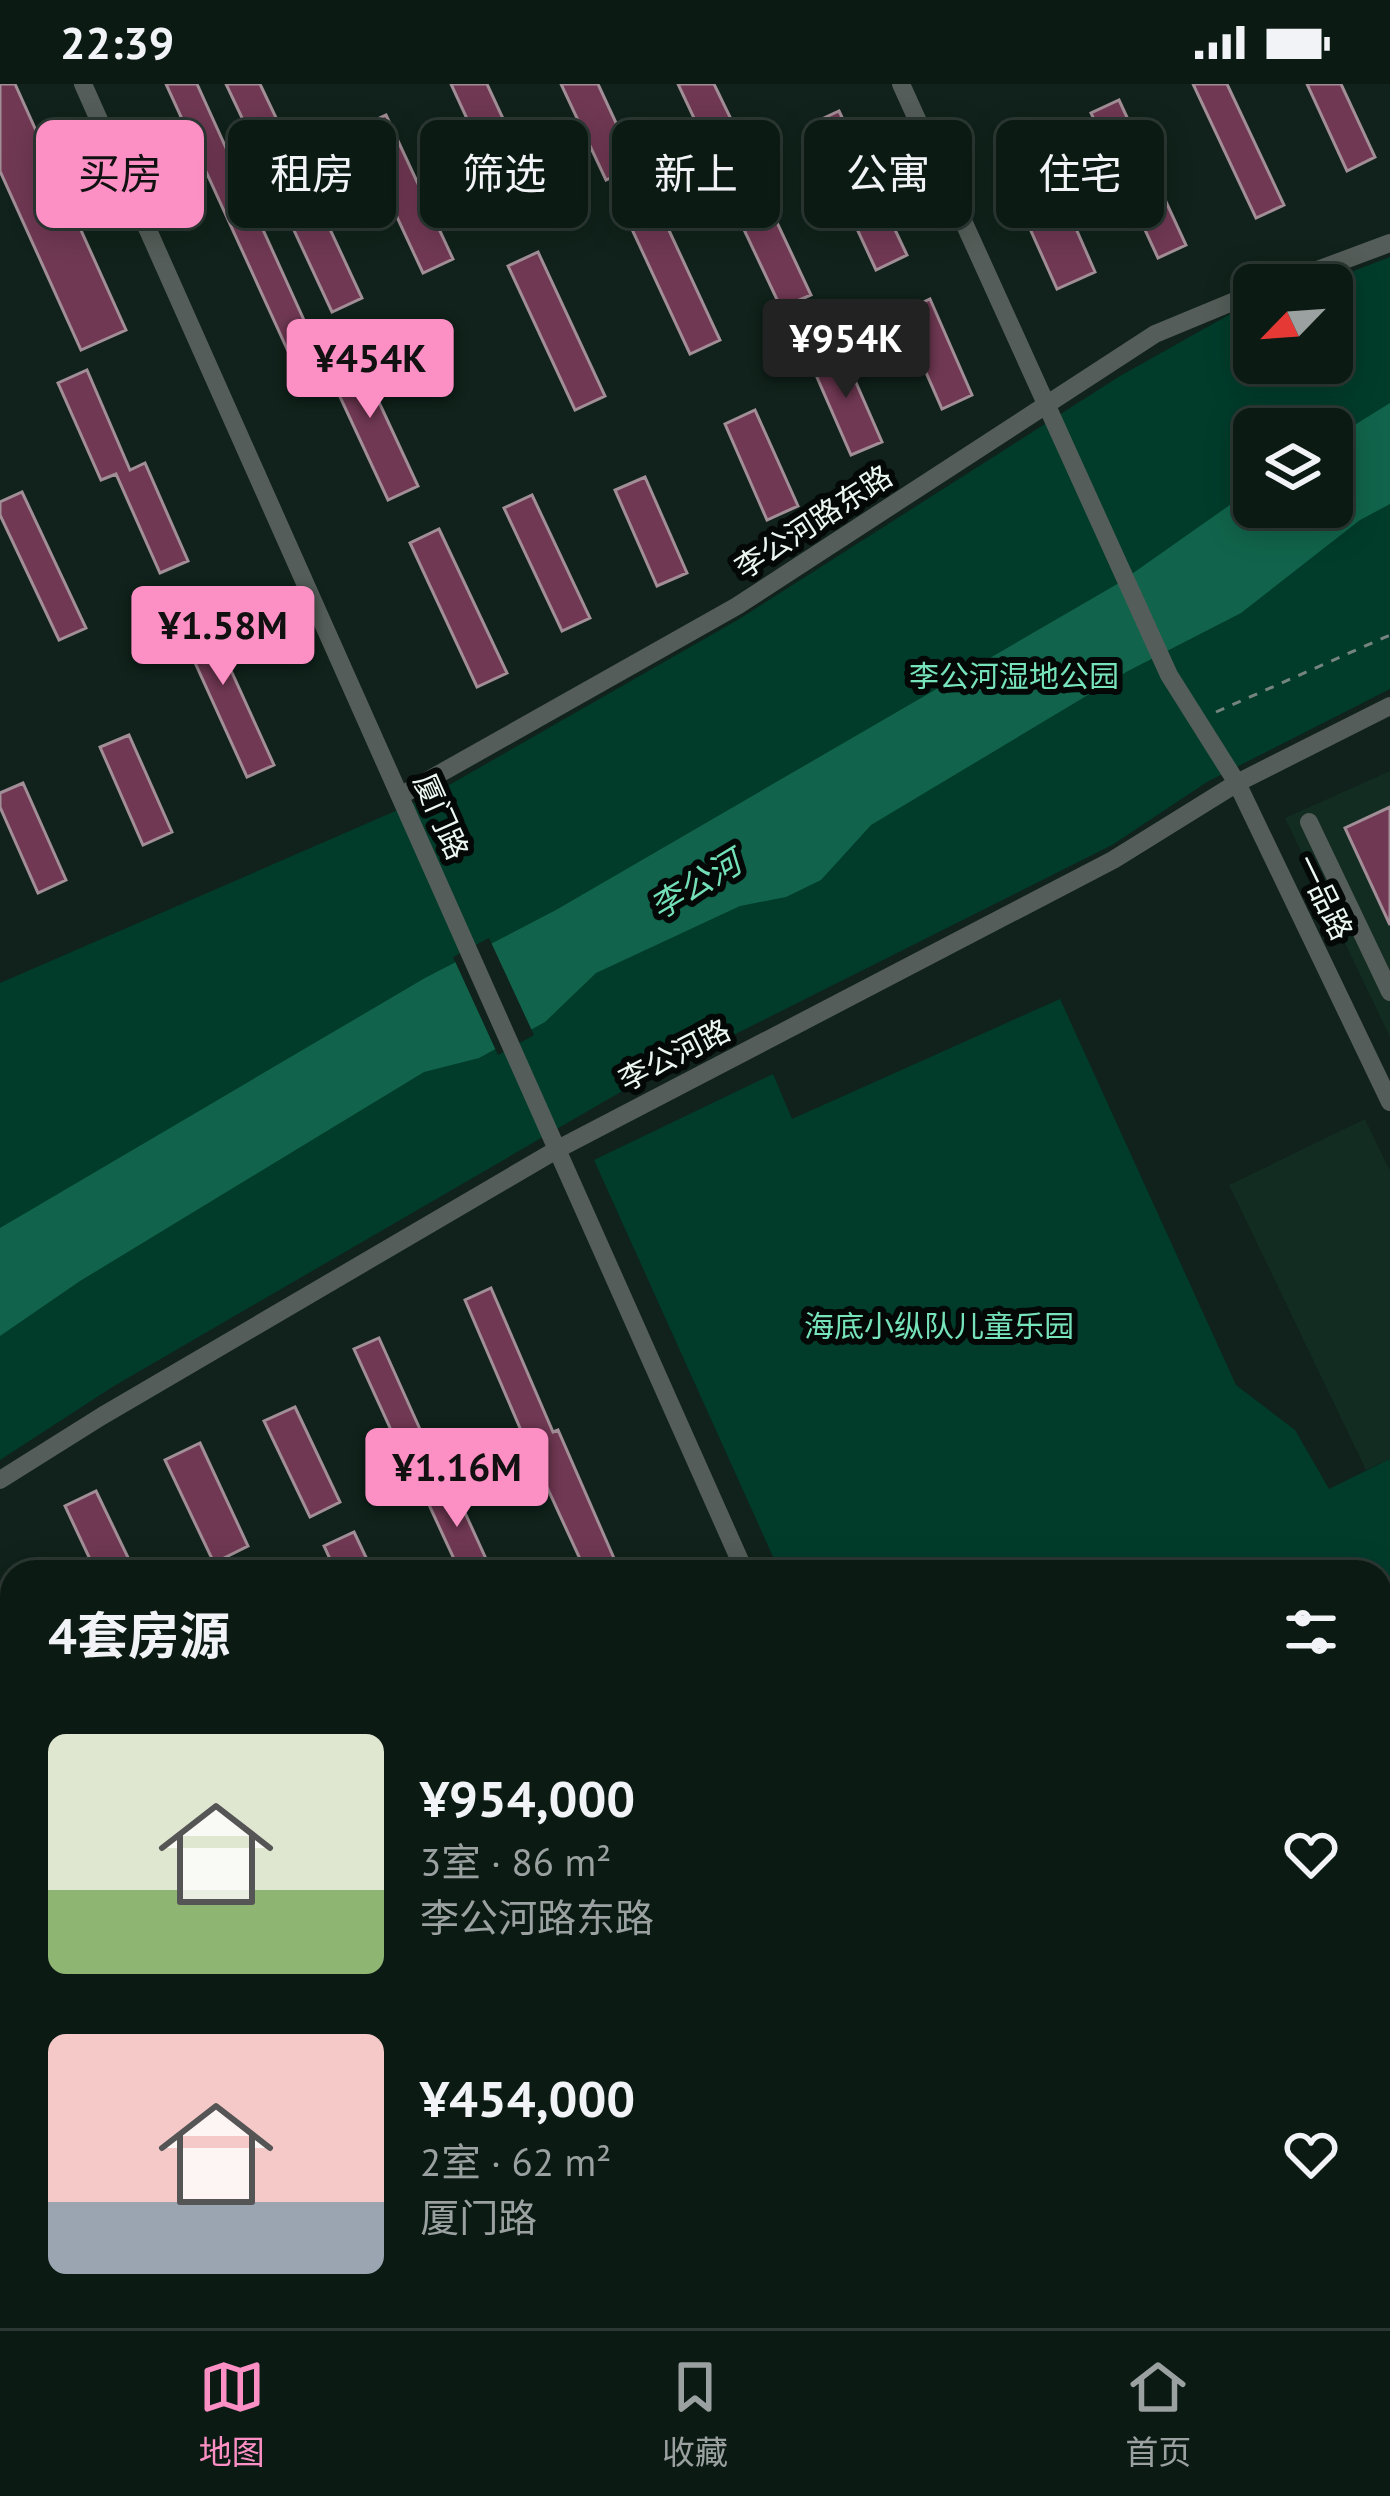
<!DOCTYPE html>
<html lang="zh">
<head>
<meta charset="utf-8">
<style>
	:root { --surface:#0c1a14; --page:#1a2722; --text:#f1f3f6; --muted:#9aa1a0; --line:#2c3834; --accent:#fc8fc3 }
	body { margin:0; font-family:"PT Sans","Noto Sans SC",sans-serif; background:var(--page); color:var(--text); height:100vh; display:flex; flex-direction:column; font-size:45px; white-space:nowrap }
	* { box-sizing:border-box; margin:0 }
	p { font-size:39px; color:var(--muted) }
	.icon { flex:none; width:66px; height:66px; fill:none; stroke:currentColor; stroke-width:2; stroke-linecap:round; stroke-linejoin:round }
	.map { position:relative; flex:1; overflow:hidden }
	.details { position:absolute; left:0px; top:1476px; width:1392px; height:768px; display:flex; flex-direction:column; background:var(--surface); border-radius:36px 36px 0 0; box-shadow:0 6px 30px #0003,0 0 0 3px var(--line) }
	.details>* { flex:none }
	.hud { position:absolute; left:36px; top:36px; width:1320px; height:108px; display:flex; gap:24px }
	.needle { width:78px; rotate:245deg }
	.tools { position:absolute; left:1233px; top:180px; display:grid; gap:24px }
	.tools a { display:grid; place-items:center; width:120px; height:120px; border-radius:18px; background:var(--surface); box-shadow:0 6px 30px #0003,0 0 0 3px var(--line); font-size:60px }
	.price { position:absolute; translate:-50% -102px; padding:0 27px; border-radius:12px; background:var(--accent); color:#111; font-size:39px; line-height:78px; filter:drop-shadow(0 3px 6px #0008) }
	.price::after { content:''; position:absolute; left:50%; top:72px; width:36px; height:27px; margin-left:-18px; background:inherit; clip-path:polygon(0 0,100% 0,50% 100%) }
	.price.active { background:#222; color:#fff }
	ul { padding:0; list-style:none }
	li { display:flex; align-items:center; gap:36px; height:300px; padding:0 48px }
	li span { display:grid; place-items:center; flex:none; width:336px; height:240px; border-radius:18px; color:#555 }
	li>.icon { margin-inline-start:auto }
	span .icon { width:144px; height:144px; fill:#fffc; stroke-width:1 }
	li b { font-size:51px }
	h2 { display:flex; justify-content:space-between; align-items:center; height:144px; padding:0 48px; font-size:51px }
	.pill { padding:0 42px; border-radius:18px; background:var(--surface); box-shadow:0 6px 30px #0003,0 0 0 3px var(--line); font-size:42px; line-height:108px }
	.pill.active { background:var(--accent); color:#111 }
	.status { display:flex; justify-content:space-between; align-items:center; height:84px; padding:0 60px; background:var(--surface); direction:ltr }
	.status svg { height:33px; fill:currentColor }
	.menu { display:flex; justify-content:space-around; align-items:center; height:168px; border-top:3px solid var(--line); background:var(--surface); font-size:33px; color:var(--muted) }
	.menu a { display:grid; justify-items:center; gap:6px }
	.menu .active { color:var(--accent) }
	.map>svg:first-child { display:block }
</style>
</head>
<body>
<div class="status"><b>22:39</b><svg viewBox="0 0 49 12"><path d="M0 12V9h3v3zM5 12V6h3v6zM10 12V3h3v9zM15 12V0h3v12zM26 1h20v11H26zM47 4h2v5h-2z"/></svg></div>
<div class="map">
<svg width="1390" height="2244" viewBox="0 0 1390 2244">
	<rect width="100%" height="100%" fill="#10221b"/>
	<path fill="#122c22" d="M1390 687V953L1285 734Z
		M1365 1035 1390 1087V1375L1366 1386 1229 1101Z"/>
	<path fill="#013c2b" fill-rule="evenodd" d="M1390 173V605L1207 698 1112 761 624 1006 114 1302 0 1376V899L430 712 741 534 1120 292 1234 228 1254 221V279H1332V201H1317ZM1254 345H1332V423H1254Z
		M1060 915 1236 1301 1295 1346 1329 1405 1390 1375V1606L1380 1610V1488H780L594 1076 773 990 792 1035Z"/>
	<path fill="#11644b" d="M1390 319V420L1360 436 1241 529 1128 587 871 741 821 796 786 813 740 822 596 889 545 938 479 974 424 988 80 1197 0 1252V1144L425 894 556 826 1119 499 1254 404V423H1332V355Z"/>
	<path fill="#10221b" d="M489 854 534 951 498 971 453 873Z"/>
	<path fill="#703853" stroke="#a28e96" stroke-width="3" d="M0 0H15L126 246 81 266 0 87Z
		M166 0H197L313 256 288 267Z
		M226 0H260L280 42 252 55Z
		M451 0H487L545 125 515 139Z
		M561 0H598L636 82 606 96Z
		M678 0H714L731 35 701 49Z
		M1193 0H1227L1284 121 1256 134Z
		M1307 0H1341L1375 73 1347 87Z
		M1119 16 1186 161 1158 174 1091 29Z
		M839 27 907 171 876 186 809 41Z
		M386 31 453 175 423 189 356 45Z
		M743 66 811 211 781 224 713 80Z
		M295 70 362 214 332 228 265 84Z
		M1057 101 1095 188 1057 205 1018 118Z
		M653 112 720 256 690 270 623 126Z
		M538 168 605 312 575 326 508 182Z
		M930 215 972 311 942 325 900 229Z
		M351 258 418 402 388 416 321 272Z
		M840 262 882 358 851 371 809 275Z
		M87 286 130 386 145 379 188 477 160 489 116 390 101 396 58 299Z
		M755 326 798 422 767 436 725 340Z
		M645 393 687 489 657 502 615 406Z
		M22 408 86 544 59 556 0 431V418Z
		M532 411 590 534 562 547 504 424Z
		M439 445 507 589 477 603 410 459Z
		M199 516 274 681 247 693 172 528Z
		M129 651 172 748 143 761 100 663Z
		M23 699 66 796 38 809 0 723V709Z
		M1390 723V841L1345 744Z
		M491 1204 553 1348 558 1346 620 1488H586L523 1351 465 1216Z
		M379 1254 432 1372 408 1383 354 1265Z
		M295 1323 340 1418 310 1433 264 1337Z
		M200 1359 248 1462 214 1479 165 1376Z
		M451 1398 492 1488H460L424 1410Z
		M96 1407 135 1488H96L65 1422Z
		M354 1448 373 1488H336L324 1462Z"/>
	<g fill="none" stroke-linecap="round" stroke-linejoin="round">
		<path stroke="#76847e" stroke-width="3" stroke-dasharray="9 9" stroke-linecap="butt" d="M1216 628 1390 551"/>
		<path stroke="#545d59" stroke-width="18" d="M83 0 745 1488
			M901 0 1169 591 1237 699 1390 1018
			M1277 201 1390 159
			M400 712 737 522 1155 250 1254 209
			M1309 738 1390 908
			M0 1396 102 1332 558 1065 1113 776 1237 699 1390 622
			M0 1915 12 1941
			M147 2232 152 2244
			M1080 2232 1086 2244
			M0 2244 24 2232"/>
	</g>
	<g text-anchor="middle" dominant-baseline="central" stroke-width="12" stroke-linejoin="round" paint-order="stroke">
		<g font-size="30" fill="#ebf6f1" stroke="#040907">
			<text transform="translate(813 437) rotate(-33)">李公河路东路</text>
			<text transform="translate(442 732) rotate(66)">厦门路</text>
			<text transform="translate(1325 813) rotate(64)">一品路</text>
			<text transform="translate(674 970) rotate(-27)">李公河路</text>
		</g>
		<g font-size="30" fill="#77e3ba" stroke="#040907">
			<text x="1014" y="591">李公河湿地公园</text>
			<text x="939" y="1241">海底小纵队儿童乐园</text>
		</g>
		<g font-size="33" font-style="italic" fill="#73dfb7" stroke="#040907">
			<text transform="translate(695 800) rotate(-31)">李公河</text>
		</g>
	</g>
</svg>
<div class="tools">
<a><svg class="needle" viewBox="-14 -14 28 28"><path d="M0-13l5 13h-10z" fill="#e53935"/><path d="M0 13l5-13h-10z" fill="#9aa1a0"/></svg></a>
<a><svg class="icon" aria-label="layers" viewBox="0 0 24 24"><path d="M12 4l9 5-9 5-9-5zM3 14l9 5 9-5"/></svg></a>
</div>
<b class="price active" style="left:846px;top:317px">¥954K</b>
<b class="price" style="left:370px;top:337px">¥454K</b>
<b class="price" style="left:223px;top:604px">¥1.58M</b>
<b class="price" style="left:457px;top:1446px">¥1.16M</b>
<div class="hud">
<a class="pill active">买房</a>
<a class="pill">租房</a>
<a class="pill">筛选</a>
<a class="pill">新上</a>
<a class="pill">公寓</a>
<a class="pill">住宅</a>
</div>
<section class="details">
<h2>4套房源<svg class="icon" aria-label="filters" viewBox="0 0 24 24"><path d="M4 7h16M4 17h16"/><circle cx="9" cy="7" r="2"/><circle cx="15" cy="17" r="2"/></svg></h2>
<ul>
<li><span style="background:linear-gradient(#dfe7d0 65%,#8fb573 0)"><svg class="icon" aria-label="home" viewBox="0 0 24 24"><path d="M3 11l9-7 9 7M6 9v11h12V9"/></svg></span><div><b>¥954,000</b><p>3室 · 86 m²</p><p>李公河路东路</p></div><svg class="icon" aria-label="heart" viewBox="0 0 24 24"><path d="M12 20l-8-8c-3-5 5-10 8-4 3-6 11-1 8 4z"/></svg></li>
<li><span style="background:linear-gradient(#f6c9c9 70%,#9aa5b1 0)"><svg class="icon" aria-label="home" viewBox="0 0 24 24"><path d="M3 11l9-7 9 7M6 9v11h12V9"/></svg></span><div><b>¥454,000</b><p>2室 · 62 m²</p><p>厦门路</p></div><svg class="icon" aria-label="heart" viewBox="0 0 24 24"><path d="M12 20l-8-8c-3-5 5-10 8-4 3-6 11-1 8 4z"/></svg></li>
</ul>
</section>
</div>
<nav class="menu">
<a class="active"><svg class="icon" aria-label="map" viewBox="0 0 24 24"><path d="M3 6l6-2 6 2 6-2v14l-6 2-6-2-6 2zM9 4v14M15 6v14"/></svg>地图</a>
<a><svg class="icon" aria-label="saved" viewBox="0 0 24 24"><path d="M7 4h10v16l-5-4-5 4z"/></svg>收藏</a>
<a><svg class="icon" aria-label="home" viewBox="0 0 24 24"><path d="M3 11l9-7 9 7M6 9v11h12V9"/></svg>首页</a>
</nav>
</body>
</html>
